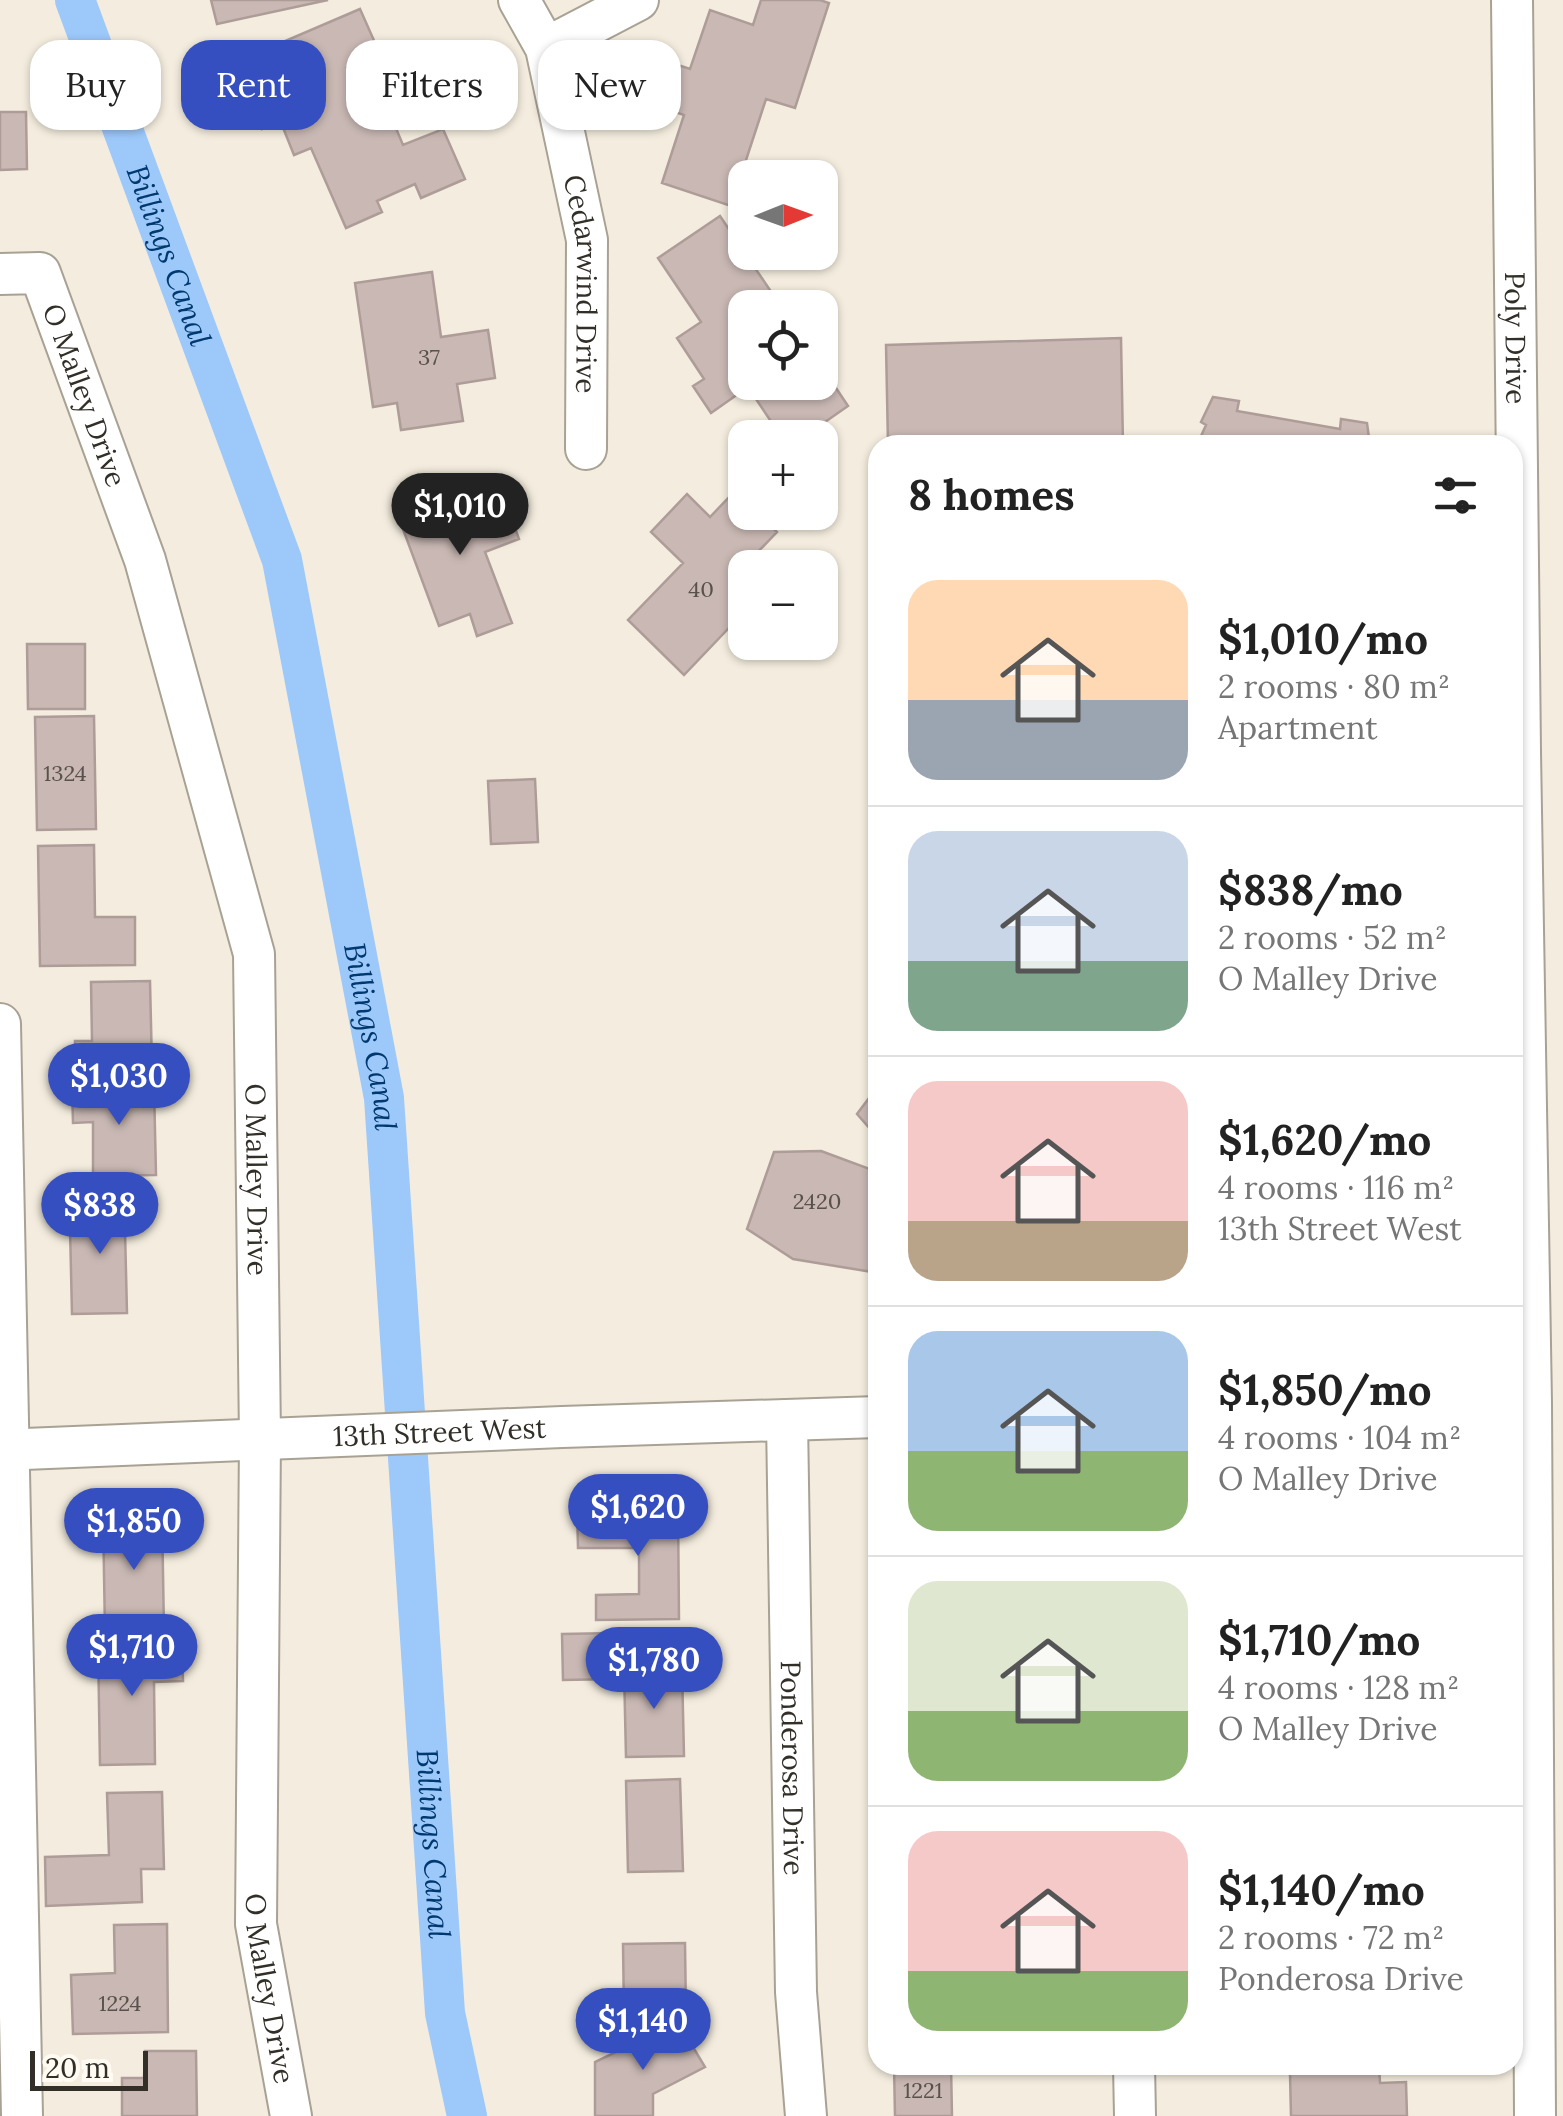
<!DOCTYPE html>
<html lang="en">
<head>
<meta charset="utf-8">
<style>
	:root { --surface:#fff; --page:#f6f6f6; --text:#222; --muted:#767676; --line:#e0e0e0; --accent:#354ec0 }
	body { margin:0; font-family:Lora,serif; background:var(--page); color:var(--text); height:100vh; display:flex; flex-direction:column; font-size:38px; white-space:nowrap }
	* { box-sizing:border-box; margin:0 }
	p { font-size:32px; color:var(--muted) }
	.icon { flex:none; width:55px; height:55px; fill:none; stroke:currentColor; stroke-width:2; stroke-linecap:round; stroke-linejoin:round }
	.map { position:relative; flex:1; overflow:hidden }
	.panel { position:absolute; left:868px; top:435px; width:655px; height:1640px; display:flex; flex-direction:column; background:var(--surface); border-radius:30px; box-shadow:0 2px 8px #0004 }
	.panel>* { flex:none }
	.top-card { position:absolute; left:30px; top:40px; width:688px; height:90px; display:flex; gap:20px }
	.needle { width:65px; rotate:89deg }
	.buttons { position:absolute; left:728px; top:160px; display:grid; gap:20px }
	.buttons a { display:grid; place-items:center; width:110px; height:110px; border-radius:20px; background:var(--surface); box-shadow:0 2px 8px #0004; font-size:50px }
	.scale { position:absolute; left:30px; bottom:25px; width:118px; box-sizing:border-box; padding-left:10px; border:5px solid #322f29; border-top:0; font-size:28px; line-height:35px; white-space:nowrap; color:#322f29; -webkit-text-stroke:8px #fffbf2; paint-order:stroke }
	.price { position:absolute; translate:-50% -85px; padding:0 22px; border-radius:35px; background:var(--accent); color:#fff; font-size:32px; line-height:65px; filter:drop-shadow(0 2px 5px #0008) }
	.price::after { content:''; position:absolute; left:50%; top:60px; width:30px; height:22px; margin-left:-15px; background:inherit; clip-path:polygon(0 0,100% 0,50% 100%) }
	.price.selected { background:#222; color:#fff }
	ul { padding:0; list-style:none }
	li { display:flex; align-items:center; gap:30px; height:250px; padding:0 40px }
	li+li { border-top:2px solid var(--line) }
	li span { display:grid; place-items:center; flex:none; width:280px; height:200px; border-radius:30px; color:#555 }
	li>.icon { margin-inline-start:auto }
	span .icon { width:120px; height:120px; fill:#fffc; stroke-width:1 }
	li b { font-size:42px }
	h2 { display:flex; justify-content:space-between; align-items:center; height:120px; padding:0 40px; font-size:42px }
	.tag { padding:0 35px; border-radius:30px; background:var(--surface); box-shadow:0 2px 8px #0004; font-size:35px; line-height:90px }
	.tag.selected { background:var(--accent); color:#fff }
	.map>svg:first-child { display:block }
</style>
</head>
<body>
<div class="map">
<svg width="1563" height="2116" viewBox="0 0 1563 2116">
	<rect width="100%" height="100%" fill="#f4eddf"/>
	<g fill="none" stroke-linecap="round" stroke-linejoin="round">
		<path stroke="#9dc8fa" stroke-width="40" id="s1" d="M75 0 282 560 384 1098 445 2013 467 2116"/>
	</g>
	<path fill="#c9b8b4" stroke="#ad9c98" stroke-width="2.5" d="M211 0H328L217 24Z
		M761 0H820L829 3 795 108 766 99 731 206 662 183 684 115 652 104 666 61 690 69 710 10 753 25Z
		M360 9 380 54 347 68 368 116 387 107 403 145 443 129 465 179 421 198 415 184 377 201 382 212 346 228 311 148 294 155 280 120 262 129 234 63Z
		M0 112H26L27 169 0 170Z
		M720 216 782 308H745V382H820V364L848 406 802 438H782L748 387 711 413 693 386 704 379 677 338 701 322 658 258Z
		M432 272 441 337 488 330 495 378 457 384 463 421 401 430 397 403 373 407 355 283Z
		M1121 338 1123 445H888L886 345Z
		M1213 397 1239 401 1237 411 1340 429 1341 419 1367 423 1370 445H1197L1206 425 1201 422Z
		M453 492 459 511 503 495 519 539 485 552 512 623 477 636 470 614 439 626 397 513Z
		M734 492 745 502V512H756L777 532 753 557 763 568H745V611L684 675 628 620 683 563 651 532 687 494 710 517Z
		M27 644H85V709H28Z
		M94 716 96 829 37 830 35 717Z
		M535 779 538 842 491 844 488 781Z
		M94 845 95 917H135V965L40 966 38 846Z
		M150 981 152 1066 76 1068 75 1041H92L91 982Z
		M154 1086 156 1175 93 1176V1122L73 1123 72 1087Z
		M878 1086V1138L857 1114Z
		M821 1151 878 1172V1273L793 1259 747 1229 774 1152Z
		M124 1189 127 1313 72 1314 70 1228H90L89 1190Z
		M678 1508 679 1619 596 1620V1595L639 1594V1548H578L577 1509Z
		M162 1514 164 1631 105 1632 103 1515Z
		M615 1633 616 1679 563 1680 562 1634Z
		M182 1644 183 1681 154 1682 155 1764 100 1765 98 1645Z
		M682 1668 684 1756 626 1757 624 1669Z
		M680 1779 683 1871 628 1872 626 1781Z
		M162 1792 164 1869H141L142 1902 46 1906 45 1857 109 1855 107 1793Z
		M167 1924 168 2032 73 2034 71 1975 115 1973 114 1925Z
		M685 1943 686 2014 624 2015 623 1944Z
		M678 2022 705 2067 653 2094V2116H595V2062Z
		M145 2051H196L197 2116H122V2078H144Z
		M894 2065H951L952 2116H895Z
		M1312 2065H1379L1380 2083 1406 2082 1407 2116H1291L1290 2074 1312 2073Z"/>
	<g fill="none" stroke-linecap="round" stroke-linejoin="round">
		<defs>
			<g id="minor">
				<path id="s2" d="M519 0 546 48 587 240 586 449"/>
				<path id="s3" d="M1512 0 1520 752 1531 1403 1535 2116"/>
				<path d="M546 48 638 0"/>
				<path id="s4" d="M0 274 40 273 145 560 254 954 260 1438 256 1924 291 2116"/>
				<path d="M0 1024 22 2116"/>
				<path id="s5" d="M787 1420 796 1992 806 2116"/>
				<path id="s6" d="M0 1450 562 1427 878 1417"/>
				<path d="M1134 2065 1135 2116"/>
			</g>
		</defs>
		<use href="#minor" stroke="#a8a294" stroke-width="44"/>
		<use href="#minor" stroke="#fff" stroke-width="40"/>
	</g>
	<g text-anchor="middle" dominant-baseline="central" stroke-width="8" stroke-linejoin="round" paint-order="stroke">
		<g font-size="22" fill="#58514c">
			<text x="429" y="357">37</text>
			<text x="701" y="589">40</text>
			<text x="65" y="773">1324</text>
			<text x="817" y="1201">2420</text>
			<text x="120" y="2003">1224</text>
			<text x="923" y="2090">1221</text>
		</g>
		<g font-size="28" fill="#322f29" stroke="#fffbf2">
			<text stroke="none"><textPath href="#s2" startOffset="295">Cedarwind Drive</textPath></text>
			<text stroke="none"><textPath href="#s3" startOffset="338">Poly Drive</textPath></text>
			<text stroke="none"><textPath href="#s4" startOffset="170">O Malley Drive</textPath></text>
			<text stroke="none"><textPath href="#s4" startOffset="980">O Malley Drive</textPath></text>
			<text stroke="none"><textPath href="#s6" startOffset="440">13th Street West</textPath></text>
			<text stroke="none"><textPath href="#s5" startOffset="348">Ponderosa Drive</textPath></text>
			<text stroke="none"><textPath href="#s4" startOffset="1790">O Malley Drive</textPath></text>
		</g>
		<g font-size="30" font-style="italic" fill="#00396f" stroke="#fffbf2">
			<text stroke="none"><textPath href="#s1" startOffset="272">Billings Canal</textPath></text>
			<text stroke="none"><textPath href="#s1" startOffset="1082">Billings Canal</textPath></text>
			<text stroke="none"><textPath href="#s1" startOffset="1892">Billings Canal</textPath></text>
		</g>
	</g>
</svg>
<div class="buttons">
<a><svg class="needle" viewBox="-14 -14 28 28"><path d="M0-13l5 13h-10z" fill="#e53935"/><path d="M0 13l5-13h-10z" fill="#767676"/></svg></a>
<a><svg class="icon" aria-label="locate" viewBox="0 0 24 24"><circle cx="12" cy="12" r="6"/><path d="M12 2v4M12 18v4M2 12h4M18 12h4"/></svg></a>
<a>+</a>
<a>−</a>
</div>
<div class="scale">20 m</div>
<b class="price selected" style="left:460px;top:558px">$1,010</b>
<b class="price" style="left:119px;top:1128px">$1,030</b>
<b class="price" style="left:100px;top:1257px">$838</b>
<b class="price" style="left:638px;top:1559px">$1,620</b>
<b class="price" style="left:134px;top:1573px">$1,850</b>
<b class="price" style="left:132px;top:1699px">$1,710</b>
<b class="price" style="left:654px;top:1712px">$1,780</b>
<b class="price" style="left:643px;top:2073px">$1,140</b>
<div class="top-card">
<a class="tag">Buy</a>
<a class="tag selected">Rent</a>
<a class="tag">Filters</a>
<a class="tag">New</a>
</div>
<section class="panel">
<h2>8 homes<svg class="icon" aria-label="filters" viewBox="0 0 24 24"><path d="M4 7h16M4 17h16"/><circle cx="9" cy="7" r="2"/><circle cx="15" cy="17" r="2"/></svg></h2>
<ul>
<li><span style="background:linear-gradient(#ffd9b3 60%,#9aa5b1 0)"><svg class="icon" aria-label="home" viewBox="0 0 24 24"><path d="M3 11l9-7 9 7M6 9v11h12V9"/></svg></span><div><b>$1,010/mo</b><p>2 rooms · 80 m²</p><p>Apartment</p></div></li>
<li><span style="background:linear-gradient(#c9d6e8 65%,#7fa58c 0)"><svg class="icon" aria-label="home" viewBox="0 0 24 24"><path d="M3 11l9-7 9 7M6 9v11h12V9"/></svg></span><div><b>$838/mo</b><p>2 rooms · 52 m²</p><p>O Malley Drive</p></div></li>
<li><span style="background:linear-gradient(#f6c9c9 70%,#b9a48a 0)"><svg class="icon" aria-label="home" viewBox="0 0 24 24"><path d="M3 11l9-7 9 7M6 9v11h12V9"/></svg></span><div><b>$1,620/mo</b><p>4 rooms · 116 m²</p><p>13th Street West</p></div></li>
<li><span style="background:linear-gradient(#a9c7e8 60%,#8fb573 0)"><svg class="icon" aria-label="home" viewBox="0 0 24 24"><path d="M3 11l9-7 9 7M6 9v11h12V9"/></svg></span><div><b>$1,850/mo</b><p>4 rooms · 104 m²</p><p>O Malley Drive</p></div></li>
<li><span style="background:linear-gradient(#dfe7d0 65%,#8fb573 0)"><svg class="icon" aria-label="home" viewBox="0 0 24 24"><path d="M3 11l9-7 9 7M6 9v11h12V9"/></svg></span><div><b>$1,710/mo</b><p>4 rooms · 128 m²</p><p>O Malley Drive</p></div></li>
<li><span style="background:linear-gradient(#f6c9c9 70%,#8fb573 0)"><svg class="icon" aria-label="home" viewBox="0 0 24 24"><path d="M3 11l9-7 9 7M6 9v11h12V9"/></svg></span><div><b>$1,140/mo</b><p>2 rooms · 72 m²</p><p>Ponderosa Drive</p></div></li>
</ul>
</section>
</div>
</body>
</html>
